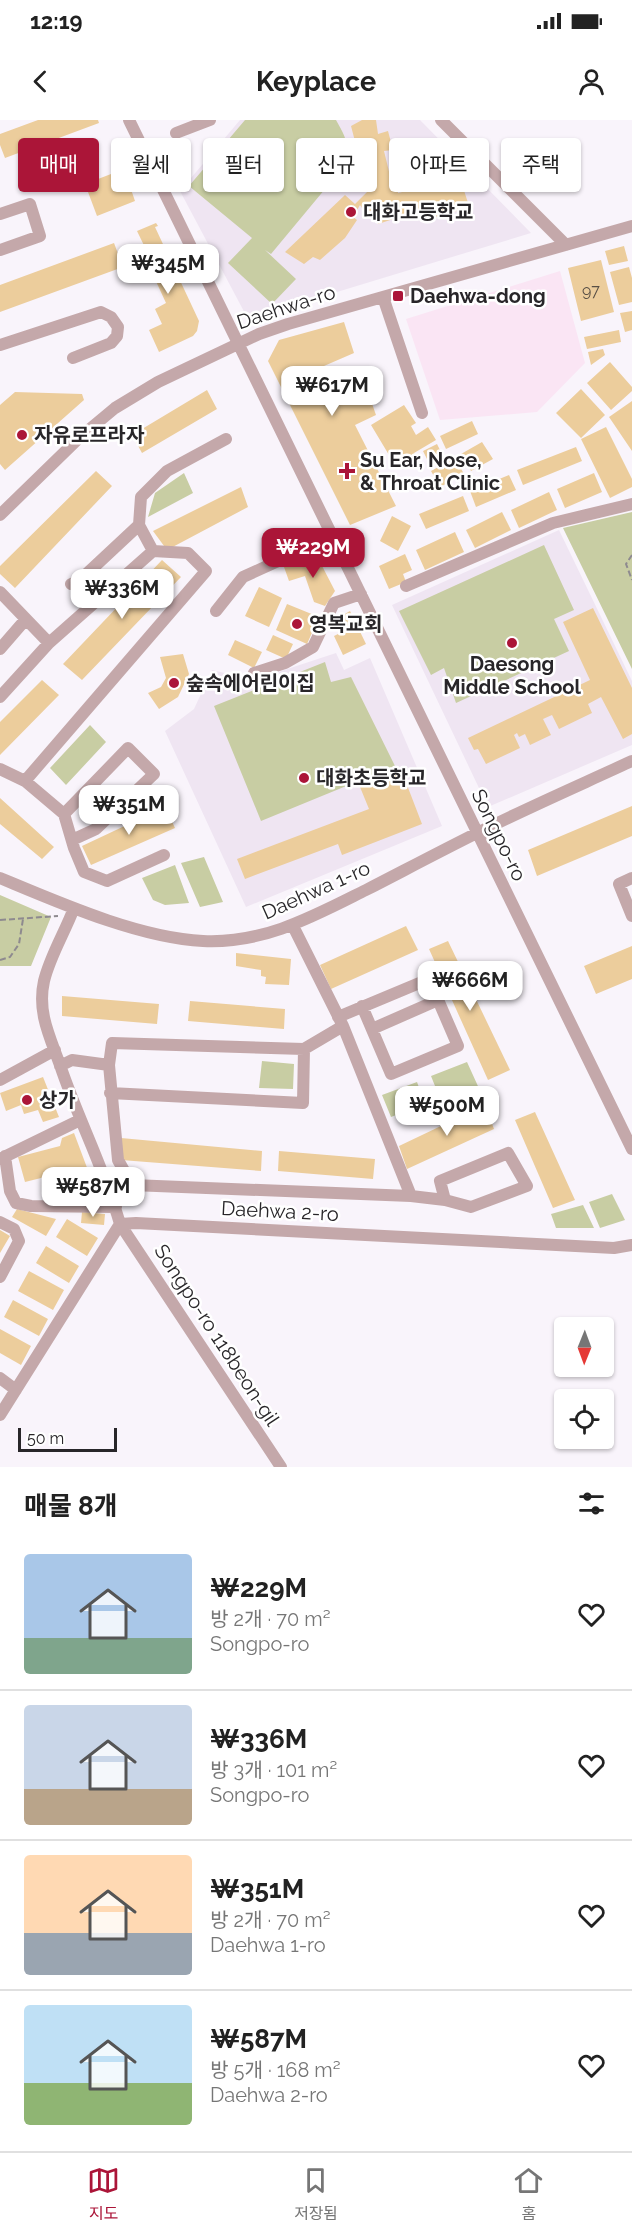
<!DOCTYPE html>
<html lang="ko">
<head>
<meta charset="utf-8">
<style>
	:root { --surface:#fff; --page:#f6f6f6; --text:#222; --muted:#767676; --line:#e0e0e0; --accent:#ab1538 }
	body { margin:0; font-family:Raleway,"Noto Sans KR",sans-serif; background:var(--page); color:var(--text); height:100vh; display:flex; flex-direction:column; font-size:22px; white-space:nowrap }
	* { box-sizing:border-box; margin:0 }
	p { font-size:20px; color:var(--muted) }
	.icon { flex:none; width:33px; height:33px; fill:none; stroke:currentColor; stroke-width:2; stroke-linecap:round; stroke-linejoin:round }
	.map { position:relative; height:1347px; overflow:hidden }
	.drawer { display:flex; flex-direction:column; background:var(--surface); flex:1 }
	.drawer>* { flex:none }
	.banner { position:absolute; left:18px; top:18px; width:597px; height:54px; display:flex; gap:12px }
	.needle { width:39px; rotate:181deg }
	.buttons { position:absolute; left:554px; top:1197px; display:grid; gap:12px }
	.buttons a { display:grid; place-items:center; width:60px; height:60px; border-radius:6px; background:var(--surface); box-shadow:0 2px 4px #0004; font-size:30px }
	.scale { position:absolute; left:18px; bottom:15px; width:99px; box-sizing:border-box; padding-left:6px; border:3px solid #282629; border-top:0; font-size:16px; line-height:21px; white-space:nowrap; color:#282629; -webkit-text-stroke:4px #fff; paint-order:stroke }
	.price { position:absolute; translate:-50% -51px; padding:0 14px; border-radius:12px; background:#fff; color:#222; font-size:20px; line-height:39px; filter:drop-shadow(0 2px 3px #0008) }
	.price::after { content:''; position:absolute; left:50%; top:36px; width:18px; height:14px; margin-left:-9px; background:inherit; clip-path:polygon(0 0,100% 0,50% 100%) }
	.price.current { background:var(--accent); color:#fff }
	ul { padding:0; list-style:none }
	li { display:flex; align-items:center; gap:18px; height:150px; padding:0 24px }
	li+li { border-top:2px solid var(--line) }
	li span { display:grid; place-items:center; flex:none; width:168px; height:120px; border-radius:6px; color:#555 }
	li>.icon { margin-inline-start:auto }
	span .icon { width:72px; height:72px; fill:#fffc; stroke-width:1 }
	li b { font-size:26px }
	h2 { display:flex; justify-content:space-between; align-items:center; height:72px; padding:0 24px; font-size:26px }
	.tag { padding:0 21px; border-radius:6px; background:var(--surface); box-shadow:0 2px 4px #0004; font-size:21px; line-height:54px }
	.tag.current { background:var(--accent); color:#fff }
	.status { display:flex; justify-content:space-between; align-items:center; height:42px; padding:0 30px; background:var(--surface); direction:ltr }
	.status svg { height:16px; fill:currentColor }
	header { display:flex; justify-content:space-between; align-items:center; height:78px; padding:0 24px; background:var(--surface); font-size:27px; font-weight:700 }
	.menu { display:flex; justify-content:space-around; align-items:center; height:84px; border-top:2px solid var(--line); background:var(--surface); font-size:16px; color:var(--muted) }
	.menu a { display:grid; justify-items:center; gap:3px }
	.menu .current { color:var(--accent) }
	.map>svg:first-child { display:block }
</style>
</head>
<body>
<div class="status"><b>12:19</b><svg viewBox="0 0 49 12"><path d="M0 12V9h3v3zM5 12V6h3v6zM10 12V3h3v9zM15 12V0h3v12zM26 1h20v11H26zM47 4h2v5h-2z"/></svg></div>
<header><svg class="icon" aria-label="back" viewBox="0 0 24 24"><path d="M15 5l-7 7 7 7"/></svg>Keyplace<svg class="icon" aria-label="person" viewBox="0 0 24 24"><circle cx="12" cy="8" r="4"/><path d="M4 21q1-7 8-7t8 7"/></svg></header>
<div class="map">
<svg width="632" height="1347" viewBox="0 0 632 1347">
	<rect width="100%" height="100%" fill="#f9f4fb"/>
	<path fill="#efe5f2" d="M240 0H420L531 113 248 199 180 71Z
		M559 410 632 561V625L488 687 392 485Z
		M336 533 344 550 370 538 442 706 246 787 165 611 194 589 212 550 254 560Z"/>
	<path fill="#fae5f4" d="M560 151 585 243 537 292 440 300 406 199Z"/>
	<path fill="#c8cda3" d="M245 0H336C346 18 350 24 345 45L271 134 265 130 296 159 272 184 228 143 252 118 189 66Z
		M184 353 193 373 148 397 155 373Z
		M632 392V549L563 408Z
		M544 425 574 490 554 499 569 531 456 583 444 548 431 555 399 491Z
		M325 542 331 562 351 557 395 646 261 701 214 586Z
		M90 605 106 622 66 665 50 648Z
		M204 737 223 782 200 787 181 743Z
		M175 745 189 783 165 785 153 780 142 758Z
		M0 775 51 797 31 846H0Z
		M262 941 294 944 293 969 259 968Z
		M467 942 482 975 445 991 431 956Z
		M417 962 425 984 391 997 382 975Z
		M612 1074 625 1100 600 1108 589 1082Z
		M583 1085 594 1108H556L551 1094Z"/>
	<path fill="#eccd9c" d="M38 0H98L99 3 5 38 0 25V14Z
		M362 0H376L378 14 388 11 393 30 384 31 393 68 398 67V73L460 58 469 86 447 95 420 99 418 91 378 104 373 91H364L360 85 353 97 357 100 345 118 320 140 313 137 304 144 285 132 345 75 355 84 368 71 351 6Z
		M124 49 135 81 97 96 85 64Z
		M156 103 158 106 155 107 199 201 197 211 193 216 159 232 149 210 162 204 155 189 166 183 148 144 152 142 137 111Z
		M114 123 123 147 0 192V165Z
		M624 126 628 141 609 145 605 131Z
		M601 140 614 192 581 201 568 148Z
		M629 147 632 158V182L619 185 610 152Z
		M632 191V210L625 212 620 193Z
		M344 202 354 233 324 246 329 256 342 250 350 268 364 261 376 295 355 305 396 386 350 405 268 241 279 220Z
		M619 210 621 222 587 229 584 217Z
		M603 229 605 235 591 245 588 232Z
		M610 242 632 267V271L611 290 587 263Z
		M581 269 605 295 581 318 556 293Z
		M207 270 217 289 142 333 132 315Z
		M15 272 82 274 84 280 5 350 0 344V285Z
		M632 281V331L609 297Z
		M404 285 416 303 411 306 416 315 428 307 436 320 414 333 417 338 408 344 405 339 395 345 371 305Z
		M472 301 478 314 446 329 440 316Z
		M606 307 632 359V367L610 378 581 319Z
		M482 322 493 339 471 351 461 334Z
		M437 324 443 336 429 343 423 331Z
		M576 327 582 341 523 365 517 350Z
		M455 338 464 354 440 367 431 351Z
		M96 351 112 366 15 468 0 454V446Z
		M594 353 602 372 565 388 557 369Z
		M509 355 516 370 476 387 470 371Z
		M241 367 248 387 167 430 153 411Z
		M549 372 557 390 519 408 511 390Z
		M463 376 469 391 426 409 419 394Z
		M502 392 511 410 475 428 466 410Z
		M392 396 411 406 398 431 380 421Z
		M455 412 464 432 425 450 416 430Z
		M405 434 412 450 403 454 406 462 389 469 379 446Z
		M308 438 320 442 335 471 325 486 314 482 305 456 289 461 284 447Z
		M162 440 181 457 82 560 63 544Z
		M259 467 282 478 269 507 245 496Z
		M287 484 319 497 307 524 276 510Z
		M593 488 632 568V614L623 619 601 577 588 584 592 593 559 609 552 595 543 599 551 615 530 625 525 614 519 617 517 613 514 615 520 628 486 644 478 629 474 630 468 618 590 560 563 502Z
		M350 491 366 524 343 535 334 516 342 512 338 505 343 495Z
		M273 515 293 524 286 539 266 530Z
		M235 520 262 532 254 548 228 535Z
		M183 534 189 554 178 577 159 589 148 573 161 567 166 558 160 537Z
		M42 560 59 575 0 635V602Z
		M402 652 422 704 342 735 338 724 245 759 237 739 369 689 360 667Z
		M0 678 54 727 42 739 0 704Z
		M632 686V716L537 756 528 730Z
		M165 687 175 708 91 745 82 726Z
		M406 806 418 830 331 869 320 845Z
		M448 821 510 950 488 960 429 829Z
		M632 826V859L596 874 584 846Z
		M236 833 291 839 289 865 265 864 266 857 261 856V850L236 846Z
		M62 876 159 884 157 904 62 896Z
		M190 881 285 889 284 909 188 901Z
		M43 957 59 997 43 1002 38 990 24 994 21 985 6 991 0 973Z
		M485 985 494 1009 407 1049 399 1026Z
		M535 992 575 1080 553 1088 515 1000Z
		M74 1013 98 1077 93 1078 80 1075 77 1063 65 1066 61 1053 25 1062 18 1037 60 1026 62 1018Z
		M121 1018 262 1031 261 1051 121 1040Z
		M279 1031 375 1039 373 1059 278 1051Z
		M17 1089 56 1099 46 1116 12 1097Z
		M82 1092 105 1094 104 1105 81 1103Z
		M67 1099 98 1118 87 1136 56 1117Z
		M0 1110 10 1116 0 1133Z
		M46 1126 79 1146 69 1163 36 1143Z
		M29 1151 64 1170 53 1190 18 1171Z
		M13 1180 48 1199 39 1216 4 1197Z
		M0 1209 31 1226 21 1245 0 1233Z"/>
	<g fill="none" stroke-linecap="round" stroke-linejoin="round">
		<path stroke="#8e8a8f" stroke-width="2" stroke-dasharray="6 3" stroke-linecap="butt" d="M632 435 626 444 632 460
			M0 800 58 796
			M0 840 10 837 19 824 23 799"/>
		<path stroke="#c4a8aa" stroke-width="12" d="M129 0 632 1029
			M441 0 566 125
			M176 13 210 0
			M0 94 30 84 40 116 0 130
			M383 177 422 293
			M0 225 101 192 111 197 118 207 117 216 111 223 73 238
			M0 395 79 318 115 288 158 262 259 214 288 204 632 106
			M71 464 79 461 139 405
			M406 466 553 403 632 384
			M0 472 49 523
			M216 491 243 457 333 416
			M0 529 26 499
			M254 553 285 543 313 527 334 483 361 474
			M0 577 49 523 153 431
			M0 649 25 661 64 694 74 728 84 752 107 761 164 735
			M25 661 206 451 188 433 153 431 139 405 141 377 167 351 226 319
			M64 694 128 628 154 654 96 709 72 720
			M0 758C60 783 139 818 203 821 264 824 314 796 366 770 403 751 439 732 475 714 527 688 580 665 632 641
			M632 758 619 764 632 796
			M74 788C65 812 50 836 44 861 37 892 50 917 60 945 78 999 105 1050 120 1104L281 1347
			M293 806 343 906 411 1076
			M338 897 429 859 458 926 391 954 362 886
			M343 906 304 929 112 923 109 945 118 1040 132 1065 411 1076 445 1080 471 1087 527 1066 508 1033 440 1061 445 1080
			M372 909 438 880
			M60 946 72 940 109 945
			M0 960 55 930
			M110 973 303 983 304 929
			M5 1036 10 1071 16 1083 31 1086 116 1087
			M0 1039 80 1000
			M0 1102 14 1109 19 1121 0 1157
			M0 1258 16 1270
			M0 1295 120 1104 136 1103 614 1128 632 1125"/>
	</g>
	<g fill="#ab1538" stroke="#fff" stroke-width="2">
		<circle cx="351" cy="92" r="6"/>
		<rect x="392" y="170" width="12" height="12" rx="3"/>
		<circle cx="22" cy="315" r="6"/>
		<path d="M344 342h6v6h6v6h-6v6h-6v-6h-6v-6h6z"/>
		<circle cx="297" cy="504" r="6"/>
		<circle cx="512" cy="523" r="6"/>
		<circle cx="174" cy="563" r="6"/>
		<circle cx="304" cy="658" r="6"/>
		<circle cx="27" cy="980" r="6"/>
	</g>
	<g text-anchor="middle" dominant-baseline="central" stroke-width="5" stroke-linejoin="round" paint-order="stroke">
		<g font-size="16" fill="#595046">
			<text x="591" y="170">97</text>
		</g>
		<g font-size="20" font-weight="bold" fill="#282629" stroke="#fff" text-anchor="start">
			<text x="363" y="92">대화고등학교</text>
			<text x="410" y="176">Daehwa-dong</text>
			<text x="34" y="315">자유로프라자</text>
			<text x="360" y="340">Su Ear, Nose,<tspan x="360" dy="23">&amp; Throat Clinic</tspan></text>
			<text x="309" y="504">영복교회</text>
			<text x="512" y="544" text-anchor="middle">Daesong<tspan x="512" dy="23">Middle School</tspan></text>
			<text x="186" y="563">숲속에어린이집</text>
			<text x="316" y="658">대화초등학교</text>
			<text x="39" y="980">상가</text>
		</g>
		<g font-size="20" fill="#282629" stroke="#fff">
			<text transform="translate(286 187) rotate(-18)">Daehwa-ro</text>
			<text transform="translate(499 715) rotate(64)">Songpo-ro</text>
			<text transform="translate(316 770) rotate(-24)">Daehwa 1-ro</text>
			<text transform="translate(280 1091) rotate(3)">Daehwa 2-ro</text>
			<text transform="translate(217 1215) rotate(57)">Songpo-ro 118beon-gil</text>
		</g>
	</g>
</svg>
<div class="buttons">
<a><svg class="needle" viewBox="-14 -14 28 28"><path d="M0-13l5 13h-10z" fill="#e53935"/><path d="M0 13l5-13h-10z" fill="#767676"/></svg></a>
<a><svg class="icon" aria-label="locate" viewBox="0 0 24 24"><circle cx="12" cy="12" r="6"/><path d="M12 2v4M12 18v4M2 12h4M18 12h4"/></svg></a>
</div>
<div class="scale">50 m</div>
<b class="price" style="left:168px;top:175px">₩345M</b>
<b class="price" style="left:332px;top:297px">₩617M</b>
<b class="price current" style="left:313px;top:459px">₩229M</b>
<b class="price" style="left:122px;top:500px">₩336M</b>
<b class="price" style="left:129px;top:716px">₩351M</b>
<b class="price" style="left:470px;top:892px">₩666M</b>
<b class="price" style="left:447px;top:1017px">₩500M</b>
<b class="price" style="left:93px;top:1098px">₩587M</b>
<div class="banner">
<a class="tag current">매매</a>
<a class="tag">월세</a>
<a class="tag">필터</a>
<a class="tag">신규</a>
<a class="tag">아파트</a>
<a class="tag">주택</a>
</div>
</div>
<section class="drawer">
<h2>매물 8개<svg class="icon" aria-label="filters" viewBox="0 0 24 24"><path d="M4 7h16M4 17h16"/><circle cx="9" cy="7" r="2"/><circle cx="15" cy="17" r="2"/></svg></h2>
<ul>
<li><span style="background:linear-gradient(#a9c7e8 70%,#7fa58c 0)"><svg class="icon" aria-label="home" viewBox="0 0 24 24"><path d="M3 11l9-7 9 7M6 9v11h12V9"/></svg></span><div><b>₩229M</b><p>방 2개 · 70 m²</p><p>Songpo-ro</p></div><svg class="icon" aria-label="heart" viewBox="0 0 24 24"><path d="M12 20l-8-8c-3-5 5-10 8-4 3-6 11-1 8 4z"/></svg></li>
<li><span style="background:linear-gradient(#c9d6e8 70%,#b9a48a 0)"><svg class="icon" aria-label="home" viewBox="0 0 24 24"><path d="M3 11l9-7 9 7M6 9v11h12V9"/></svg></span><div><b>₩336M</b><p>방 3개 · 101 m²</p><p>Songpo-ro</p></div><svg class="icon" aria-label="heart" viewBox="0 0 24 24"><path d="M12 20l-8-8c-3-5 5-10 8-4 3-6 11-1 8 4z"/></svg></li>
<li><span style="background:linear-gradient(#ffd9b3 65%,#9aa5b1 0)"><svg class="icon" aria-label="home" viewBox="0 0 24 24"><path d="M3 11l9-7 9 7M6 9v11h12V9"/></svg></span><div><b>₩351M</b><p>방 2개 · 70 m²</p><p>Daehwa 1-ro</p></div><svg class="icon" aria-label="heart" viewBox="0 0 24 24"><path d="M12 20l-8-8c-3-5 5-10 8-4 3-6 11-1 8 4z"/></svg></li>
<li><span style="background:linear-gradient(#bfe0f5 65%,#8fb573 0)"><svg class="icon" aria-label="home" viewBox="0 0 24 24"><path d="M3 11l9-7 9 7M6 9v11h12V9"/></svg></span><div><b>₩587M</b><p>방 5개 · 168 m²</p><p>Daehwa 2-ro</p></div><svg class="icon" aria-label="heart" viewBox="0 0 24 24"><path d="M12 20l-8-8c-3-5 5-10 8-4 3-6 11-1 8 4z"/></svg></li>
</ul>
</section>
<nav class="menu">
<a class="current"><svg class="icon" aria-label="map" viewBox="0 0 24 24"><path d="M3 6l6-2 6 2 6-2v14l-6 2-6-2-6 2zM9 4v14M15 6v14"/></svg>지도</a>
<a><svg class="icon" aria-label="saved" viewBox="0 0 24 24"><path d="M7 4h10v16l-5-4-5 4z"/></svg>저장됨</a>
<a><svg class="icon" aria-label="home" viewBox="0 0 24 24"><path d="M3 11l9-7 9 7M6 9v11h12V9"/></svg>홈</a>
</nav>
</body>
</html>
